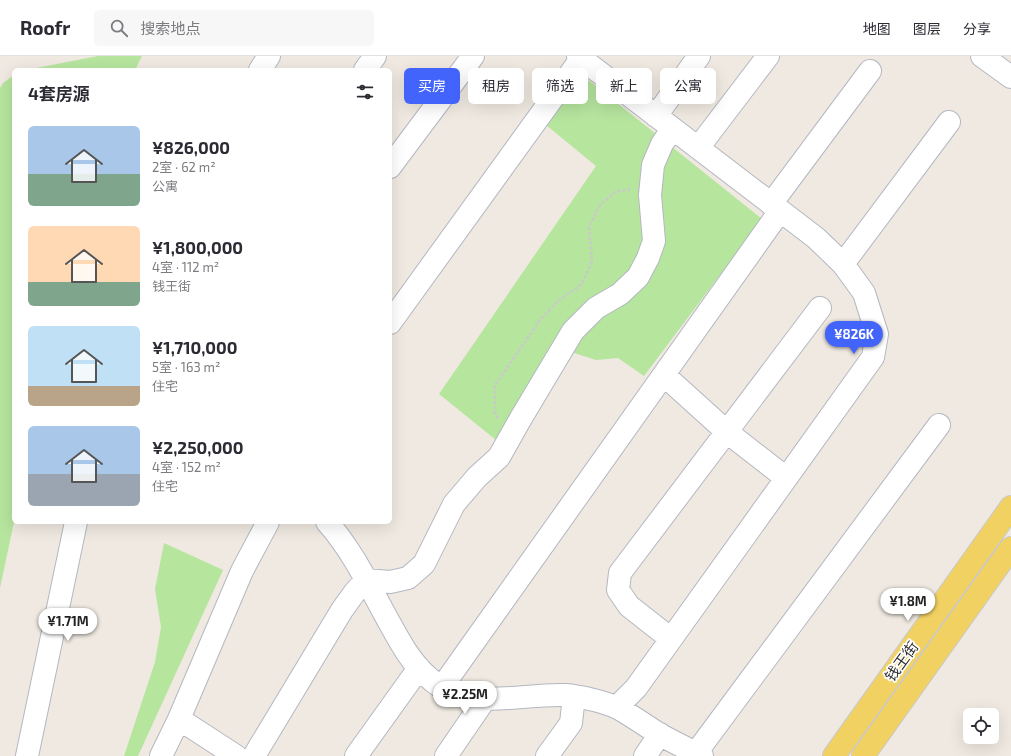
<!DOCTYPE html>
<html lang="zh">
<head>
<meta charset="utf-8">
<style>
	:root { --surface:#fff; --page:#f7f7f7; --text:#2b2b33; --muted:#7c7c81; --line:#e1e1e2; --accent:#4264fb }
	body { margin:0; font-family:"Exo 2","Noto Sans SC",sans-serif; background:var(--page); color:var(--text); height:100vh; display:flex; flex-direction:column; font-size:15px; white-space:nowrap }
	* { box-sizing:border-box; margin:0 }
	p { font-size:13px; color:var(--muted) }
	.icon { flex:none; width:22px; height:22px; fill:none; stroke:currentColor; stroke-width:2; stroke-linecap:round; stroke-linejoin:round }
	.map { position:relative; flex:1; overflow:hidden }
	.panel { position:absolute; left:12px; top:12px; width:380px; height:456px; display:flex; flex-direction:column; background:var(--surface); border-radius:6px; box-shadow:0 4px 16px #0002 }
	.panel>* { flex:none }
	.banner { position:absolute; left:404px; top:12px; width:380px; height:36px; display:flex; gap:8px }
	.fabs { position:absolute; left:963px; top:652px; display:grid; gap:8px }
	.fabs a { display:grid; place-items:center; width:36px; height:36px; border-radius:6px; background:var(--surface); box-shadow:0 4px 16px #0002; font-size:20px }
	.price { position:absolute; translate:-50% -34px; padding:0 9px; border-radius:14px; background:#fff; color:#222; font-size:13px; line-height:26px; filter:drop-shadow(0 1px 2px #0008) }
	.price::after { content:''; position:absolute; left:50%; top:24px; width:12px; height:9px; margin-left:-6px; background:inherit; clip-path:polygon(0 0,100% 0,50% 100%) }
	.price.active { background:var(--accent); color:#fff }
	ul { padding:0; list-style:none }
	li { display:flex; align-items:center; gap:12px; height:100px; padding:0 16px }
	li span { display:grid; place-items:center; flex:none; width:112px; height:80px; border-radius:6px; color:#555 }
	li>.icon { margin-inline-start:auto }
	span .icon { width:48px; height:48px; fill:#fffc; stroke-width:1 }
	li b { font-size:17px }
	h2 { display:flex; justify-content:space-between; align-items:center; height:48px; padding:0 16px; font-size:17px }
	.pill { padding:0 14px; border-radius:6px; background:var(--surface); box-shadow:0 4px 16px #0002; font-size:14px; line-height:36px }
	.pill.active { background:var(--accent); color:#fff }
	header { display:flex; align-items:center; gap:24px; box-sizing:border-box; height:56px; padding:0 20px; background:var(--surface); border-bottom:1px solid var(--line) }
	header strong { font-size:19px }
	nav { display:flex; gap:22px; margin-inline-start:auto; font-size:14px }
	.search { width:280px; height:36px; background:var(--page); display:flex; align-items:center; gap:10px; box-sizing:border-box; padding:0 14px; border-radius:6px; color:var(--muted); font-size:15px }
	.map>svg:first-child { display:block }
</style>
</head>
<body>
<header>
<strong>Roofr</strong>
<div class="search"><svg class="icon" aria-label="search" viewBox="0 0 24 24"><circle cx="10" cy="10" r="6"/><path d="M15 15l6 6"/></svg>搜索地点</div>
<nav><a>地图</a><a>图层</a><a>分享</a></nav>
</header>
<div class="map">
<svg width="1011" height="700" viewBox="0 0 1011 700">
	<rect width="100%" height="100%" fill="#efe9e1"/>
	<path fill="#b6e59e" d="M98 0H142L135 14H26Z
		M581 18 762 163 644 320 618 302 596 304 562 293 496 384 439 338 596 110 546 69Z
		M14 19V466L0 532V32L3 27Z
		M164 487 223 514 138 700H124L155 606 161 571 155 533Z"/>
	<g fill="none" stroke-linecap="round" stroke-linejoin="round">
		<defs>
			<path id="minor" d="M578 0 816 182 843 208 864 237 877 278 873 301 636 632 617 651
				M982 0 1011 21
				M260 14 269 0
				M365 14 375 0
				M656 60 699 0
				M698 92 768 0
				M390 111 473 0
				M771 148 870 15
				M843 208 949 66
				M390 267 583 0
				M664 319 727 376 786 422
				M327 466C353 495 370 532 389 566 400 586 411 607 429 622 467 657 520 637 565 639 580 640 605 646 618 652 632 660 645 669 659 678 673 686 688 693 702 700
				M671 583 629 550 618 534 620 517 820 252
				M442 631 780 155
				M179 663 236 700
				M696 697 939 369
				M27 700 76 466
				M161 700 179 663 242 515 268 466
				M254 700 342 554 355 536 366 524 390 526 408 522 424 508 454 448 477 421 499 401 521 362 573 275 596 252 620 238 638 221 648 202 654 185 650 139 653 109 662 88 672 73
				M356 700 419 612
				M446 700 485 643
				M547 700 571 667 574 640
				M645 700 660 678"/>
			<path id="major" d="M834 700 1011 451
				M863 700 1011 492"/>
		</defs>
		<use href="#minor" stroke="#b4b7c1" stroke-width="24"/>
		<use href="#major" stroke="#c9c9c9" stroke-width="24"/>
		<path stroke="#c9c9c9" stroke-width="2.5" stroke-dasharray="3 2" stroke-linecap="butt" d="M498 362 495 358V329L540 264 559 244 581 229 592 205 589 171 600 149 615 136 630 133"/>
		<use href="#minor" stroke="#fff" stroke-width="22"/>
		<use href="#major" stroke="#f2d163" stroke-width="22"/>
	</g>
	<g text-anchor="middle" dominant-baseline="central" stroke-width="3.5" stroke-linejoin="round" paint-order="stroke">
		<g font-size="15" fill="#2e2e2e" stroke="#fff">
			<text transform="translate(901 605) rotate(-54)">钱王街</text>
		</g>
	</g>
</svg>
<div class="fabs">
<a><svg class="icon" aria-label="locate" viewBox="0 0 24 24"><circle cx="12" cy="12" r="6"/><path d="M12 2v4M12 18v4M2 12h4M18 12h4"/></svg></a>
</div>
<b class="price active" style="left:854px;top:299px">¥826K</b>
<b class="price" style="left:908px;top:566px">¥1.8M</b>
<b class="price" style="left:68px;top:586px">¥1.71M</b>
<b class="price" style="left:465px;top:659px">¥2.25M</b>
<div class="banner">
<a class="pill active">买房</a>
<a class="pill">租房</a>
<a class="pill">筛选</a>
<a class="pill">新上</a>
<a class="pill">公寓</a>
</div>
<section class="panel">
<h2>4套房源<svg class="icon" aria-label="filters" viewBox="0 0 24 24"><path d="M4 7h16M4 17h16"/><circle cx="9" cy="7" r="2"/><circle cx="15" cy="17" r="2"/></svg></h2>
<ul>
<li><span style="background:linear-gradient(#a9c7e8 60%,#7fa58c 0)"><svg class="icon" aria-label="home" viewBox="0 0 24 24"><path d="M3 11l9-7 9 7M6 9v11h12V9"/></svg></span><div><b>¥826,000</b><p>2室 · 62 m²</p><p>公寓</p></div></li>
<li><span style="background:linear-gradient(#ffd9b3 70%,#7fa58c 0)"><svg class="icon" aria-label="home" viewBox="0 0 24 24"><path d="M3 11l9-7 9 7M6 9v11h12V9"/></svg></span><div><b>¥1,800,000</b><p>4室 · 112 m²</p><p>钱王街</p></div></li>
<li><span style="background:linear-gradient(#bfe0f5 75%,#b9a48a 0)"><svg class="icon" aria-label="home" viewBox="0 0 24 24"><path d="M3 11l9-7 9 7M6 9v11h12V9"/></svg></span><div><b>¥1,710,000</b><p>5室 · 163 m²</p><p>住宅</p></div></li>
<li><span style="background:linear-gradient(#a9c7e8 60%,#9aa5b1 0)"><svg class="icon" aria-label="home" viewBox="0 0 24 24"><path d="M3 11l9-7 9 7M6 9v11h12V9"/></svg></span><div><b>¥2,250,000</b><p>4室 · 152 m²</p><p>住宅</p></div></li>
</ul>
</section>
</div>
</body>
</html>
